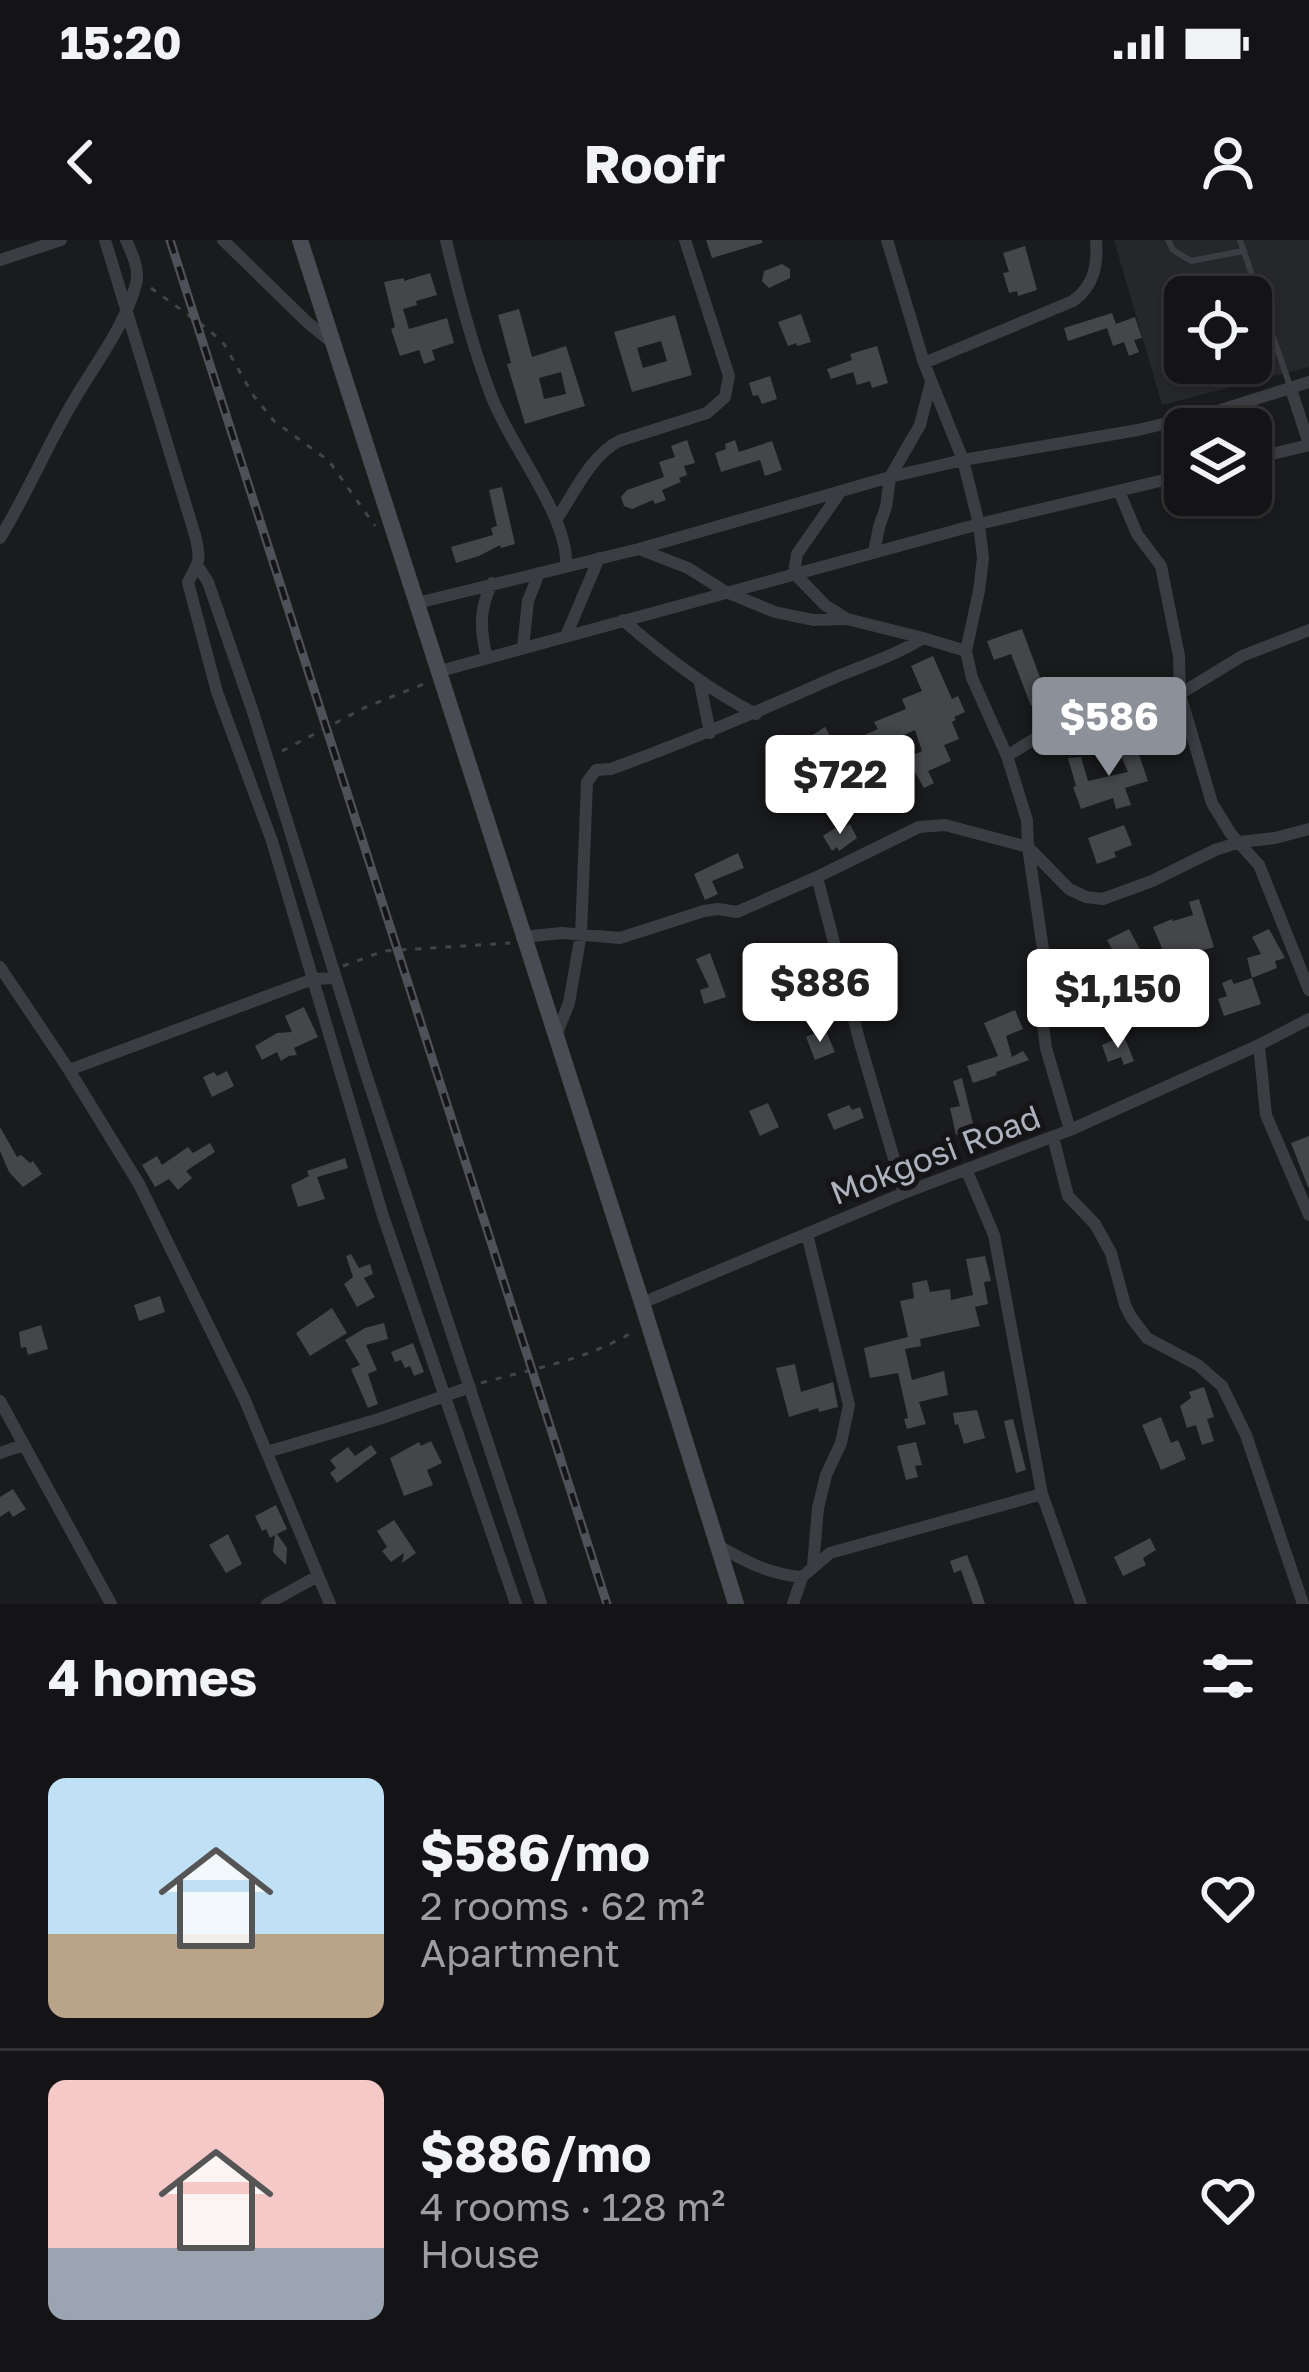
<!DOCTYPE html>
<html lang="en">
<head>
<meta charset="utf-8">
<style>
	:root { --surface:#141416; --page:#1d1d1f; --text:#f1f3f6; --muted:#9d9ea1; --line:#333335; --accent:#8c9099 }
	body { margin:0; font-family:"Golos Text",sans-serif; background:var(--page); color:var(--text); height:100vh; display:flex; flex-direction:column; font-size:45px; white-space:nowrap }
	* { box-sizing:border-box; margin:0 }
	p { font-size:39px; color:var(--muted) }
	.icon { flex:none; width:66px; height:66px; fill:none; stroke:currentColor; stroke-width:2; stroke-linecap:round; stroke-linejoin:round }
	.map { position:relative; height:1364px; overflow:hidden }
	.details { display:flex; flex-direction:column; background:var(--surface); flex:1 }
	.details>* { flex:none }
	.tools { position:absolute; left:1164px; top:36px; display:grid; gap:24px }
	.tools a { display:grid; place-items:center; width:108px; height:108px; border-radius:18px; background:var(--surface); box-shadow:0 3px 9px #0004,0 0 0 3px var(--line); font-size:60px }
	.price { position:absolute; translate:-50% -102px; padding:0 27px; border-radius:12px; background:#fff; color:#222; font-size:39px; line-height:78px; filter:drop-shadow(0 3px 6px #0008) }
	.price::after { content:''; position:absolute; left:50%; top:72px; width:36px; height:27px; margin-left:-18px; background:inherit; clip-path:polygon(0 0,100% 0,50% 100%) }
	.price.active { background:var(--accent); color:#fff }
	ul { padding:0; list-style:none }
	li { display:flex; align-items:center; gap:36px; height:300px; padding:0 48px }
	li+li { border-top:3px solid var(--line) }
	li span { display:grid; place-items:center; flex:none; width:336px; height:240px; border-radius:18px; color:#555 }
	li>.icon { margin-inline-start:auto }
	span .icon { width:144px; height:144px; fill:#fffc; stroke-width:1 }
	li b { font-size:51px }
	h2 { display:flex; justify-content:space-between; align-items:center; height:144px; padding:0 48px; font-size:51px }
	.status { display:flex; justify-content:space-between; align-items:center; height:84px; padding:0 60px; background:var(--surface); direction:ltr }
	.status svg { height:33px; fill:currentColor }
	header { display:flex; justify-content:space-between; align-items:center; height:156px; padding:0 48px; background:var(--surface); font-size:54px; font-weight:700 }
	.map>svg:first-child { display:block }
</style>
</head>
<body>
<div class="status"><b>15:20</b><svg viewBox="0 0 49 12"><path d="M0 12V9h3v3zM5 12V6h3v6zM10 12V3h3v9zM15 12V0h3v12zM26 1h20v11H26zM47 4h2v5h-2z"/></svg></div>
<header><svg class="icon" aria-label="back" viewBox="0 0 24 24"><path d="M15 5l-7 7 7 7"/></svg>Roofr<svg class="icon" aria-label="person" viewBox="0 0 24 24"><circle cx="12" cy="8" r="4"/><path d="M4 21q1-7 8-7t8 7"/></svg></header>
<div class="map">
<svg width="1309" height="1364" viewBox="0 0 1309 1364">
	<rect width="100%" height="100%" fill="#1a1b1d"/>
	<path fill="#26272a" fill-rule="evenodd" d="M1114 0H1309V127L1162 165ZM1185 57H1251V123H1185Z"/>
	<path fill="#44464a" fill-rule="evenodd" d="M706 0H762V3L712 18Z
		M1025 6 1037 50 1018 56 1017 51 1009 53 1003 33 1009 32 1003 13Z
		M782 24 790 29V38L769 48 762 41 764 31Z
		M430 33 437 55 416 61 417 65 403 69 409 89 447 78 454 103 432 110 435 120 424 124 419 110 400 116 391 89 395 87 384 42 404 38V41Z
		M519 69 532 117 566 106 585 166 525 184 507 124 511 123 498 75ZM561 132 566 154 544 159 539 138Z
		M1112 73 1116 84 1135 77 1142 98 1134 100 1139 112 1129 116 1124 102 1113 106 1107 88 1068 101 1064 88Z
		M801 74 811 102 797 106 796 103 788 106 778 82Z
		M675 75 692 135 632 152 614 92ZM661 101 667 121 643 128 637 108Z
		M877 106 888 143 872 148 870 141 857 145 853 132 831 139 827 129 852 120 850 114Z
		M770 136 777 159 762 164 758 155 753 156 749 143Z
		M687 200 695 223 684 226 687 235 679 238 681 242 662 250 666 260 655 264 653 260 632 269 624 266 621 257 627 250 664 237 659 222 675 217 671 206Z
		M735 200 739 212 772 201 782 230 765 236 760 220 721 232 715 213 726 209 725 204Z
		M502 247 515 304 501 308 500 305 479 316 456 323 451 307 493 295 491 288 497 286 489 250Z
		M1022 389 1048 459 1031 466 1011 414 994 420 987 401Z
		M933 416 952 459 958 456 965 472 954 477 956 480 952 482 959 499 944 505 951 521 928 531 934 543 924 548 913 529 898 536 892 525 922 511 915 490 866 511 860 497 878 489 874 482 906 469 902 459 922 451 911 426Z
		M825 487 835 504 815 516 805 500Z
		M1133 497 1148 541 1125 548 1131 565 1116 569 1113 558 1081 569 1073 547 1076 546 1068 518 1081 517 1088 541 1128 532 1116 504Z
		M841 584 843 588 850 584 857 598 839 611 837 607 832 611 823 596Z
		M1124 585 1132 605 1114 612 1116 617 1097 624 1088 598Z
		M738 613 744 628 712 641 718 654 705 660 694 634Z
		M1199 659 1214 707 1196 712 1201 724 1143 743 1145 747 1129 755 1119 732 1123 730 1107 700 1129 689 1145 719 1164 713 1153 687 1172 679 1173 681 1193 675 1189 662Z
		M1269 689 1285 718 1275 721 1277 728 1252 738 1247 718 1261 714 1252 697Z
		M710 713 726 757 704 764 700 750 709 747 696 719Z
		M1252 738 1261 764 1224 776 1218 759 1227 756 1222 743 1231 739 1234 744Z
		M304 767 318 797 294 808 297 815 289 816 281 821 277 812 262 820 255 806 277 793 292 792 285 776Z
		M1015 770 1023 789 1006 796 1012 817 1023 811 1029 820 996 832 997 835 973 843 967 826 998 816 984 783Z
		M825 789 835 812 815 820 806 797Z
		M1124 796 1134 821 1124 825 1121 817 1108 822 1102 805Z
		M227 831 234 846 212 857 203 837 214 832 217 836Z
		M962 838 975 892 956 895 950 868 960 866 953 841Z
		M768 863 779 887 760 896 749 871Z
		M849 865 852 870 860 867 864 878 834 890 827 874Z
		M0 887 17 917 21 915 30 923 33 921 42 934 23 947 9 932 0 911Z
		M1309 896V947H1308L1291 903Z
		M210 903 215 912 186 931 192 938 178 950 169 939 155 947 142 925 157 916 162 925 188 907 193 913Z
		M345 918 348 928 317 937 325 959 298 967 291 945 309 936 307 931Z
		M351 1014 359 1028 370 1024 373 1034 364 1038 375 1057 357 1067 344 1044 353 1037 346 1016Z
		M985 1016 991 1041 984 1042 988 1064 975 1067 980 1086 920 1099 921 1106 905 1109 912 1140 944 1131 948 1155 919 1162 926 1184 907 1189 904 1179 908 1178 898 1133 870 1138 864 1108 908 1097 900 1061 914 1058 912 1043 927 1040 930 1052 950 1049 951 1060 973 1055 966 1019Z
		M160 1056 165 1072 139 1081 134 1065Z
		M332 1068 347 1093 310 1116 296 1093Z
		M384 1083 388 1099 366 1105 377 1130 368 1134 378 1164 368 1168 351 1129 360 1125 345 1100 365 1088Z
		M41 1085 48 1109 28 1115 26 1107 21 1108 19 1092Z
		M413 1103 424 1132 414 1136 410 1126 405 1128 401 1120 395 1122 391 1112Z
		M795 1124 801 1152 833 1142 838 1167 819 1172 818 1168 789 1177 776 1128Z
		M1204 1147 1214 1177 1207 1179 1214 1201 1202 1205 1196 1185 1187 1188 1180 1166 1191 1158 1189 1152Z
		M977 1170 985 1198 964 1204 958 1184 955 1185 953 1173Z
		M1161 1177 1171 1203 1178 1200 1186 1219 1161 1230 1142 1185Z
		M1013 1179 1026 1230 1016 1233 1004 1181Z
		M431 1201 442 1223 427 1230 433 1245 404 1256 390 1218 419 1202 421 1206Z
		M916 1202 922 1225 915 1226 918 1237 906 1240 897 1206Z
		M371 1205 377 1213 337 1243 330 1233 336 1228 330 1220 348 1207 355 1216Z
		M13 1249 26 1269 13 1277 9 1271 0 1277V1257Z
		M276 1265 287 1289 277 1294 287 1308 286 1325 273 1312 275 1295 270 1298 266 1289 262 1291 255 1276Z
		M394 1280 416 1313 402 1323 404 1313 391 1322 382 1311 387 1307 377 1291Z
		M228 1294 242 1324 226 1333 209 1305Z
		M1150 1298 1156 1310 1143 1318 1146 1325 1123 1336 1114 1317Z
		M967 1315 978 1343 985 1364H973L961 1330 954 1333 950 1321Z"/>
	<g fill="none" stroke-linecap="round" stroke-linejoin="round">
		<path stroke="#414449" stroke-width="3" stroke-dasharray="6 9" stroke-linecap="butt" d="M151 48 209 90 224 104 253 155 274 181 329 221 375 286
			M282 511 366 467 424 444
			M343 726 384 711 510 703
			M481 1143C535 1128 588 1120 636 1090"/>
		<path stroke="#3b3d42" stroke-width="6" d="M1168 0 1173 10 1191 21 1243 11
			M1240 0 1291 149"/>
		<path stroke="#3b3d42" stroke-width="12" d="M105 0 195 295C201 320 200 321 188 342L190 350 217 452 272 601 383 976 516 1364
			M223 0 308 83 333 103
			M446 0C458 52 472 105 491 155 509 205 569 276 566 326
			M887 0 924 123 963 220 979 284 983 318 979 351 966 411 972 438 1007 516 1027 580 1028 607 1045 723 1043 785 1046 808 1070 890
			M0 20 61 0
			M924 123 1073 61C1094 46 1098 25 1096 0
			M1291 149 1309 204
			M1251 219 1309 205
			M841 251 797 314 794 333 825 365 847 379 923 398
			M1119 251 1137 294 1161 326 1179 416 1180 454 1212 563 1231 594 1259 625 1309 750
			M556 280C574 254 590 216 619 201L707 173 725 157 729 136 685 0
			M0 298C26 256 45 210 70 167 92 128 125 87 136 44 140 29 132 14 126 0
			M639 309 688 328 726 352 775 372 813 380 846 379
			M874 312 879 287 886 267 890 237 920 185 931 142
			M199 328 208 342 252 469 366 834 541 1364
			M417 363 639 309 890 237 963 220 1138 190 1221 170 1309 142
			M623 380C665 417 707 449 756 474
			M566 396 599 318
			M523 408 528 361 539 333
			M487 418C480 390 479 369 492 343
			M440 431 979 284 1185 235
			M700 443 710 493
			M1007 516 1068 478 1099 464 1133 456 1180 454 1242 416 1309 390
			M817 637 860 803 904 953
			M522 697 562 693 620 698 704 671 718 669 737 672 817 637 919 587 945 585 1028 607 1069 649 1086 657 1103 659 1152 641 1215 610 1240 602 1275 598 1309 589
			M0 727 69 830 139 944 244 1158 330 1364
			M555 798 569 763 581 694 587 542 596 530 611 529C685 502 757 472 829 440 861 426 893 417 923 398L966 411
			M1259 805 1266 875 1309 975
			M69 830 313 739 335 738
			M1053 897 1068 956 1095 984 1111 1013 1125 1065 1131 1077 1147 1098 1198 1125 1222 1146 1246 1195 1303 1364
			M966 929 994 995 1042 1254 1081 1364
			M807 994 849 1165 841 1203 826 1235 818 1268 813 1326
			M642 1063 904 953 1070 890 1259 805 1309 779
			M0 1161 111 1364
			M267 1212 379 1179 470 1147
			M0 1213 23 1205
			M717 1305C746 1322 769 1334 802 1337L830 1313 1042 1254
			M267 1364 318 1336
			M793 1364 802 1337"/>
		<path stroke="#494c52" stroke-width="16" d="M300 0 642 1063 736 1364"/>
		<defs>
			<path id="rail" d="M170 0 607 1364"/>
		</defs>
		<use href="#rail" stroke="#4e5157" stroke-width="9"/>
		<use href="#rail" stroke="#151518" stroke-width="4.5" stroke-dasharray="14" stroke-linecap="butt"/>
	</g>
	<g text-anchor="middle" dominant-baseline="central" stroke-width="10" stroke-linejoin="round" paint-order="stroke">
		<g font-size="33" fill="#adb2bd" stroke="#151518">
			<text transform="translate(935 914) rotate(-21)">Mokgosi Road</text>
		</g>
	</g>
</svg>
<div class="tools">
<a><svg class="icon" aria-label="locate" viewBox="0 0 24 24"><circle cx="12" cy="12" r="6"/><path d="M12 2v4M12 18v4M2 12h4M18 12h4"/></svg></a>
<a><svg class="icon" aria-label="layers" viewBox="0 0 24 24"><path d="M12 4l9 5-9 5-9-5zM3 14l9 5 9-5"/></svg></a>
</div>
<b class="price active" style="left:1109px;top:539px">$586</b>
<b class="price" style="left:840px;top:597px">$722</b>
<b class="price" style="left:820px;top:805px">$886</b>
<b class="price" style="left:1118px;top:811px">$1,150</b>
</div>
<section class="details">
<h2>4 homes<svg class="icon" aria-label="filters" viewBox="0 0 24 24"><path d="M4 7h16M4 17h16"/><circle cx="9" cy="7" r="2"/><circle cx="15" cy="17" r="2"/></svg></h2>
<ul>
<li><span style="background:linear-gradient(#bfe0f5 65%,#b9a48a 0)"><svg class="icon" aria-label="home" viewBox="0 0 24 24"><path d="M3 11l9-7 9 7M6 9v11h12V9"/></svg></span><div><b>$586/mo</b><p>2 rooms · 62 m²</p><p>Apartment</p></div><svg class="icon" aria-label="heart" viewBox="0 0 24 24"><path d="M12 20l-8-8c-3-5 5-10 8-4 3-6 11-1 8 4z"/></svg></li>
<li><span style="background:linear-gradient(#f6c9c9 70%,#9aa5b1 0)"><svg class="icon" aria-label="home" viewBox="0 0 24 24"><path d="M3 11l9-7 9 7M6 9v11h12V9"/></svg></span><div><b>$886/mo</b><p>4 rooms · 128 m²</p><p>House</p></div><svg class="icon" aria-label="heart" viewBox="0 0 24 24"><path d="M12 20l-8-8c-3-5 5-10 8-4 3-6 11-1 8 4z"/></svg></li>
</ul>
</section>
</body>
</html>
